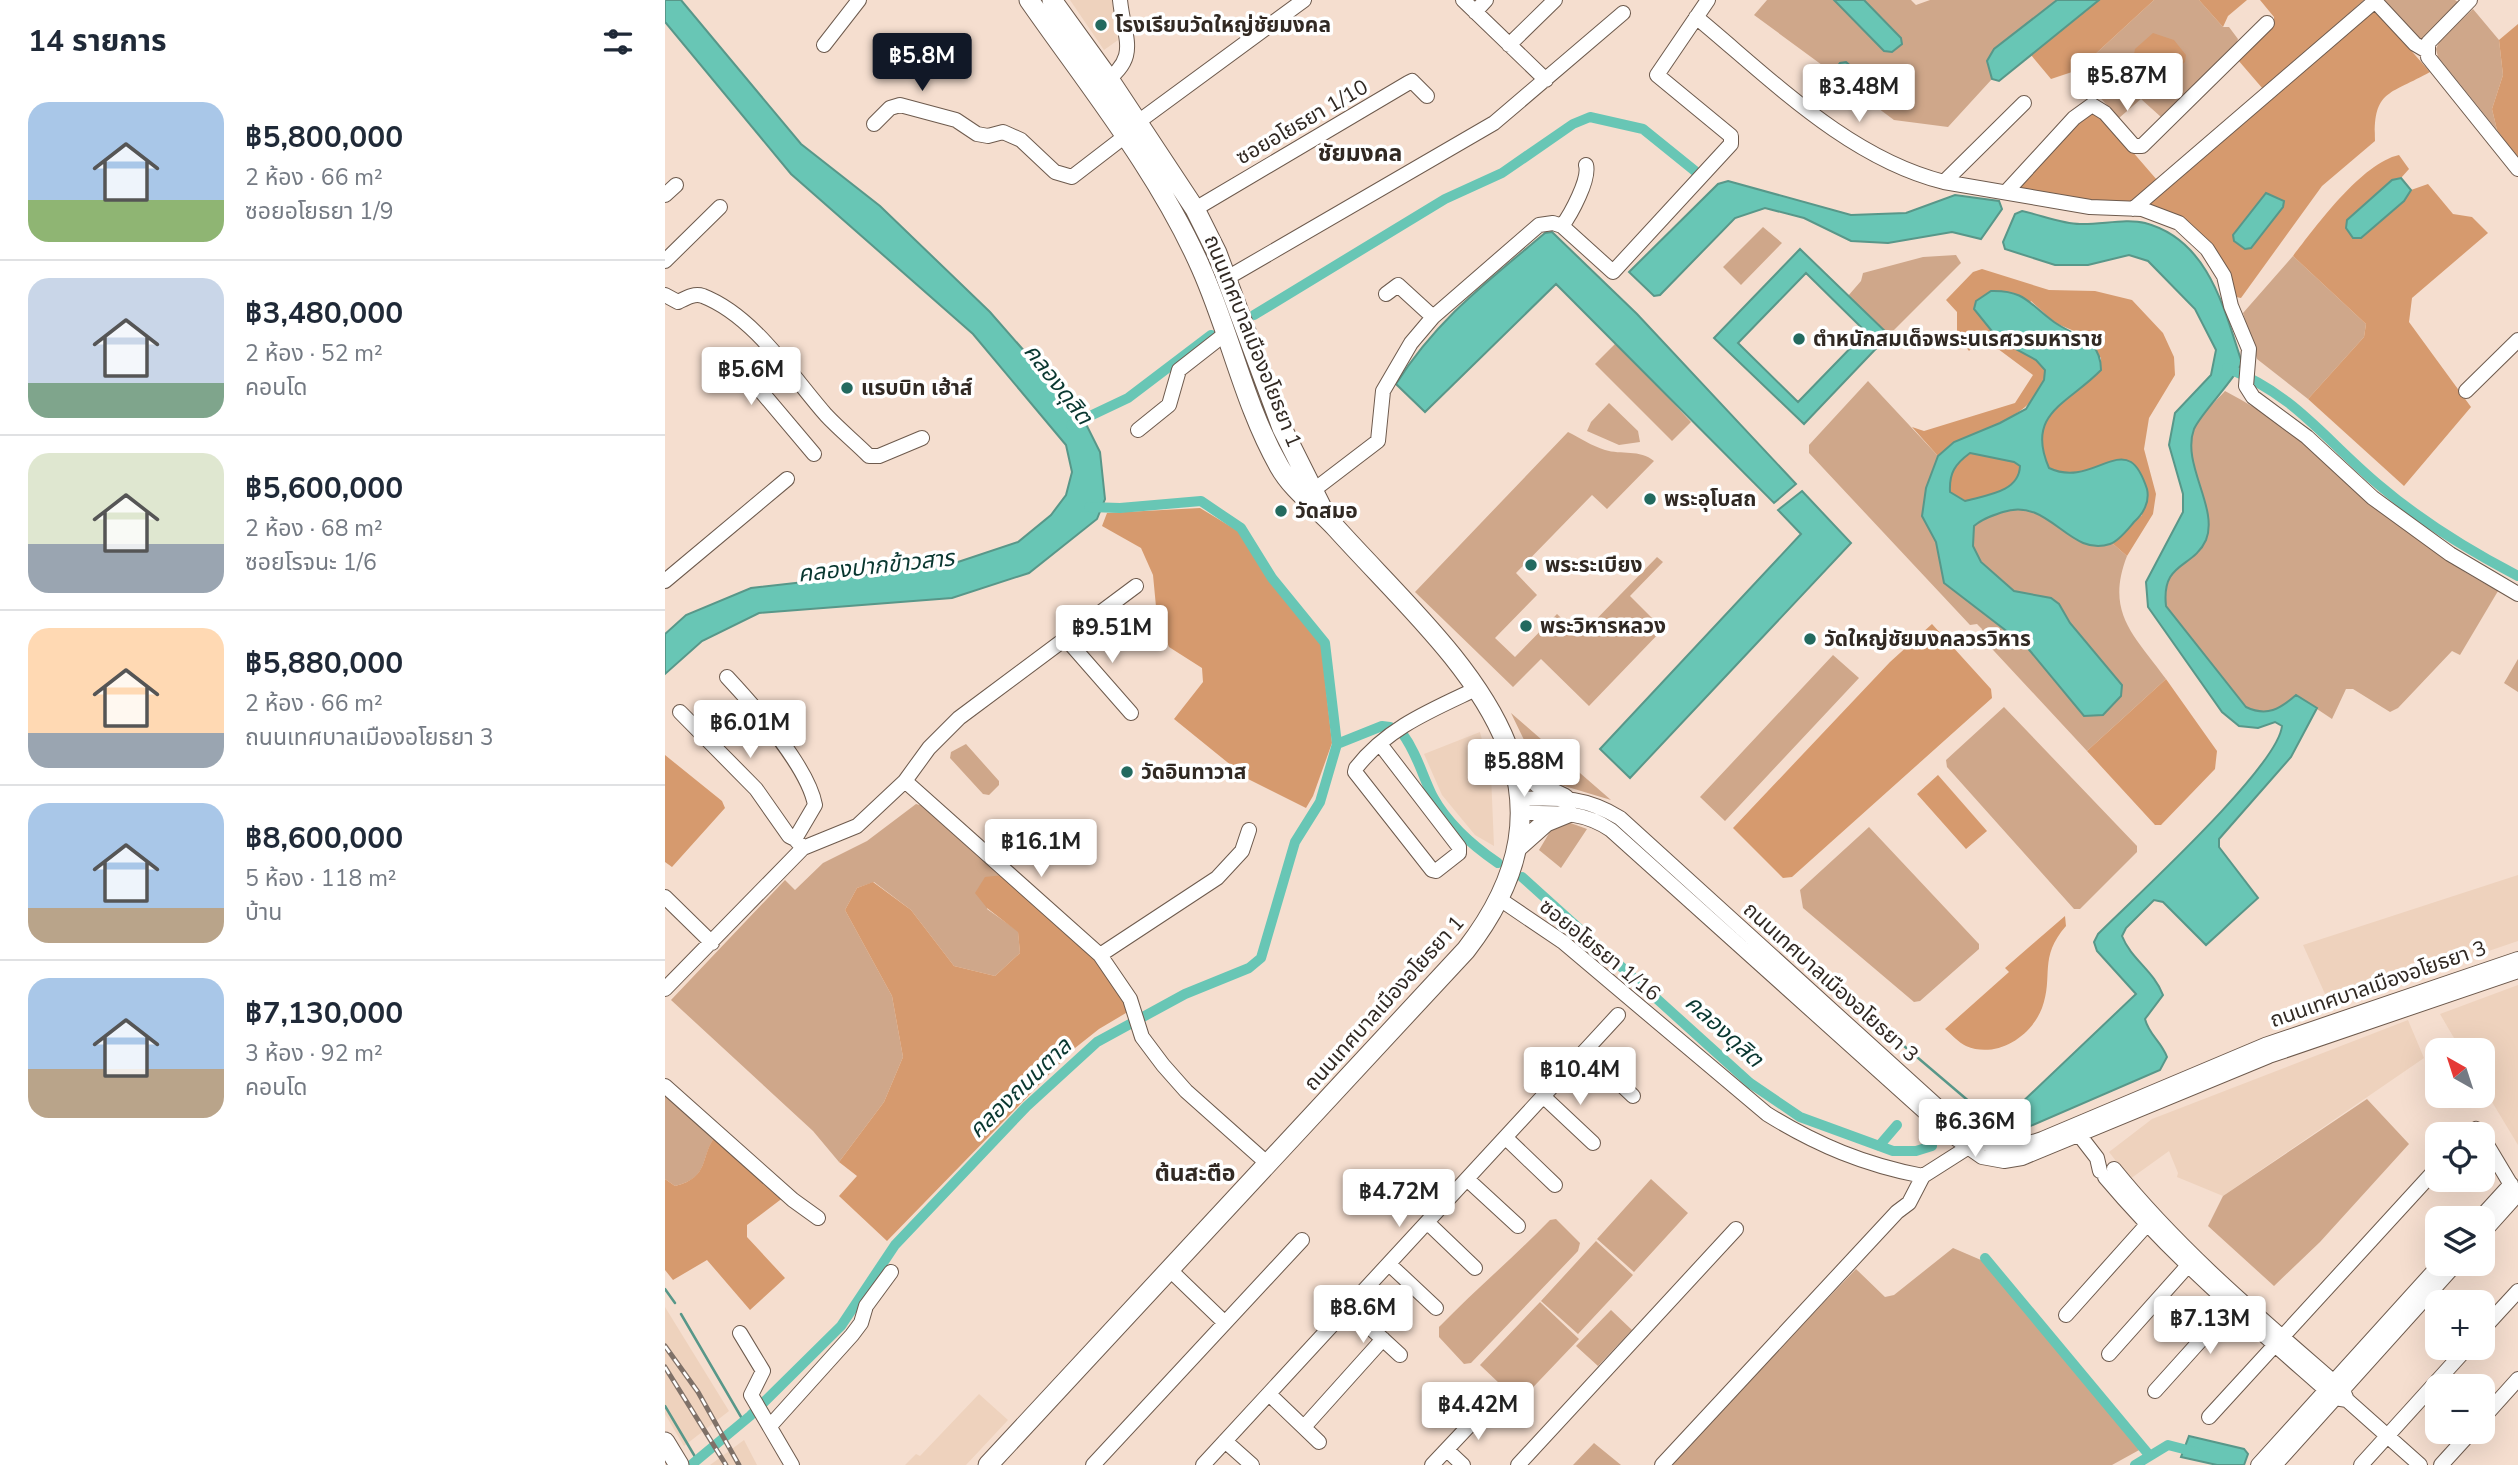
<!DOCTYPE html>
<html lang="th">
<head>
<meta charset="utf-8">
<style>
	:root { --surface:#fff; --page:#f6f6f7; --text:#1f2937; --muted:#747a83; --line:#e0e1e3; --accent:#111827 }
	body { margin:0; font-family:"Nunito Sans","Noto Sans Thai",sans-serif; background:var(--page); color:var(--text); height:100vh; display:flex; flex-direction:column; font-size:26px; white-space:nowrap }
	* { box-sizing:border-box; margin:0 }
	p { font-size:23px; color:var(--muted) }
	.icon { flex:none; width:38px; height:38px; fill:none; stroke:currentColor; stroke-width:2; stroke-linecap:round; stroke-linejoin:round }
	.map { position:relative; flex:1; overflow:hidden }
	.details { display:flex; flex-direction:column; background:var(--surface); width:665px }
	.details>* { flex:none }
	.needle { width:46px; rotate:321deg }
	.buttons { position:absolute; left:1760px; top:1038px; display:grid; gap:14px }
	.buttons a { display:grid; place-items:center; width:70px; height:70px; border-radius:14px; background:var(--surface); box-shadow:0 7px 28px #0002; font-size:35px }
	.price { position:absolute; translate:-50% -60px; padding:0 16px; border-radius:7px; background:#fff; color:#222; font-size:23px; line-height:46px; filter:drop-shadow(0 2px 4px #0008) }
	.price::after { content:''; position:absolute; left:50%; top:42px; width:21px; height:16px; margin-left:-10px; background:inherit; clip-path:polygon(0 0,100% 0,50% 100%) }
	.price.current { background:var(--accent); color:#fff }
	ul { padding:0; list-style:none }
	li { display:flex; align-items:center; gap:21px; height:175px; padding:0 28px }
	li+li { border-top:2px solid var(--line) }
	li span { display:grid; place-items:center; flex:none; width:196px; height:140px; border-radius:21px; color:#555 }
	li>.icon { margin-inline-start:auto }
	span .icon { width:84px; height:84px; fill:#fffc; stroke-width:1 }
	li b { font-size:30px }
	h2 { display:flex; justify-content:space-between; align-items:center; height:84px; padding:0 28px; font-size:30px }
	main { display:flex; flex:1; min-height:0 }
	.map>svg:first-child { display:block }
</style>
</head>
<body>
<main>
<section class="details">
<h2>14 รายการ<svg class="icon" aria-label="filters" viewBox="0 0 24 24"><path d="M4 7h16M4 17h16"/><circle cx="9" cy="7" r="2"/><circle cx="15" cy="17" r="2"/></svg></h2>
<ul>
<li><span style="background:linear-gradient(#a9c7e8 70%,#8fb573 0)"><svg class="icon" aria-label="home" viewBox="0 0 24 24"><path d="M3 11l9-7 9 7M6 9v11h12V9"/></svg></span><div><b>฿5,800,000</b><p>2 ห้อง · 66 m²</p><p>ซอยอโยธยา 1/9</p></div></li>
<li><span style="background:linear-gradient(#c9d6e8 75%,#7fa58c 0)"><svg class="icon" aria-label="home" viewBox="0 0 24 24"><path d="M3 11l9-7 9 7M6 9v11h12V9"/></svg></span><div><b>฿3,480,000</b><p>2 ห้อง · 52 m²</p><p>คอนโด</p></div></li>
<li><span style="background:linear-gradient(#dfe7d0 65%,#9aa5b1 0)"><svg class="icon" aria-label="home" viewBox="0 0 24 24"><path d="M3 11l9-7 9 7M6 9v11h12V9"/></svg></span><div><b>฿5,600,000</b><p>2 ห้อง · 68 m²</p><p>ซอยโรจนะ 1/6</p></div></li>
<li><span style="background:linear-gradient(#ffd9b3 75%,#9aa5b1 0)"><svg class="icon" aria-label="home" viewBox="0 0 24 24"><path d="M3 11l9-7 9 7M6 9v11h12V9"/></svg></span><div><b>฿5,880,000</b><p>2 ห้อง · 66 m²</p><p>ถนนเทศบาลเมืองอโยธยา 3</p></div></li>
<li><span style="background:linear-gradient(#a9c7e8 75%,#b9a48a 0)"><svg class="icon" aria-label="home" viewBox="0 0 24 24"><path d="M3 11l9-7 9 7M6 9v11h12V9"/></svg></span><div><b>฿8,600,000</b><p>5 ห้อง · 118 m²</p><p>บ้าน</p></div></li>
<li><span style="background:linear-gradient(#a9c7e8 65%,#b9a48a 0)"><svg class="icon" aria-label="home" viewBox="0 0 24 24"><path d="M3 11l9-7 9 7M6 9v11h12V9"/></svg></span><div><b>฿7,130,000</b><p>3 ห้อง · 92 m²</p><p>คอนโด</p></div></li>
</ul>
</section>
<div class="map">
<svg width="1853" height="1465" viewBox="0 0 1853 1465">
	<rect width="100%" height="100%" fill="#f5decf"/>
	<path fill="#eed2bd" d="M405 0H447L453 40 439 50Z
		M815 732 826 775 829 846 810 835 777 795 759 754Z
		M1853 875V941L1665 1005 1638 945Z
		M1853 985V1145L1818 1087V1050H1796L1775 1014Z
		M1743 1020 1759 1058 1558 1196 1512 1177 1513 1173 1504 1151 1465 1179 1444 1152 1487 1119Z
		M0 1307 64 1411 19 1446 0 1414Z
		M314 1394 343 1420 301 1465H240L251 1454 255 1456Z
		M79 1440 92 1465H45Z"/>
	<path fill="#cfa78a" d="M1102 0H1169L1219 51 1236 38 1199 0H1246L1251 5 1265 0H1392L1329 49 1322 61 1327 79 1283 127 1229 120 1194 94 1199 93 1170 70 1172 76 1089 15Z
		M1489 0H1534L1558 27H1564L1573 39 1571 45 1501 117H1496L1476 99 1454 118 1426 88 1419 87 1411 78 1413 70Z
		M1715 0H1790L1796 4 1760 40 1755 39Z
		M1808 9 1834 40 1838 75 1827 109 1832 130 1773 57 1771 49 1775 40Z
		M1098 227 1117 243 1076 285 1058 267Z
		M1291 255 1296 263 1224 335 1183 296 1196 281 1198 273 1258 257Z
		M1628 256 1701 324 1699 337 1643 399 1592 359 1578 313Z
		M952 342 1026 422 1007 441 930 364Z
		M1203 381 1273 456 1261 488 1257 516 1271 542 1279 583 1361 646 1419 716 1405 623C1390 590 1377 604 1351 592 1336 585 1315 564 1309 548 1307 542 1309 533 1309 526 1317 519 1323 517 1333 513 1383 496 1397 549 1447 543L1462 556C1440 613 1469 635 1501 679L1422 751 1316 637 1317 629 1312 624 1305 625 1144 453V445Z
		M1560 391C1644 434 1706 505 1782 560 1798 572 1816 581 1833 591L1795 655 1787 651 1733 708 1725 712 1688 689H1681L1667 719 1631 695C1615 709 1602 717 1581 707L1501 606C1496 561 1528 569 1541 540 1554 508 1516 464 1529 429 1534 416 1551 401 1560 391Z
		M944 403 973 431 975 442 954 445 922 431 926 422Z
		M903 432C915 438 927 446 940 450 956 455 975 449 989 461L942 509 927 495 851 573 872 595 830 638 850 657 892 614 915 636 992 557 998 562 965 596 998 629 924 706 876 659 848 687 750 592Z
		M1168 655 1194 678 1060 821 1035 797Z
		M1853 659V692L1839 683Z
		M1339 707 1472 846V852L1415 909H1409L1282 767 1281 760Z
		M846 713 946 800 896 785 905 774 885 756 873 769Z
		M301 744 334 781V785L324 795 318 794 285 758 286 752Z
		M251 804 259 806 339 875 322 909 353 931 355 953 330 976 289 966 246 910 209 882 192 888 180 910 227 996 238 1057 219 1102 174 1162 148 1131 6 1000 120 880 130 890 158 863 202 841Z
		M900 821 922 829 896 868 874 850 889 825Z
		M1204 827 1314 944V949L1255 1001 1249 1002 1138 908 1135 890Z
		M0 1090 51 1135C34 1158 46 1177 10 1186L0 1179Z
		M1702 1099 1744 1144 1655 1242 1609 1286 1543 1226 1558 1196Z
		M986 1179 1023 1213 969 1272 932 1239Z
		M891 1219 915 1243 913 1251 806 1363 799 1364 774 1337V1327C810 1290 849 1257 885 1220Z
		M931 1241 968 1275 913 1334 876 1301Z
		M1288 1248 1316 1260 1476 1449 1447 1465H1002L1191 1269 1220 1297 1229 1295Z
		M875 1302 914 1339 854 1402 815 1365Z
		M946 1310 967 1330 933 1366 911 1346Z
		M929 1443 956 1465H908Z"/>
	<path fill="#d69a6e" d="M1434 0H1489L1413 70 1386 79 1366 55Z
		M1534 0H1582L1563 16 1558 27Z
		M1595 0H1699L1598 89 1573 60 1609 22V17Z
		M1708 12 1713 13 1765 72C1724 95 1708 90 1710 141L1657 186 1576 298 1571 297 1561 270 1482 205Z
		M1853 24V158L1832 130 1827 109 1838 75 1834 40Z
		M1488 33 1509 40 1521 55 1520 62 1498 82 1485 80 1468 59 1470 49Z
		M1425 112 1434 113 1492 180 1464 203H1423L1352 190Z
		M1734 155 1744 169 1736 178 1727 180 1739 201 1746 190 1763 184 1788 214 1807 217 1823 233 1747 298 1744 322 1806 407 1739 486 1643 399 1699 337 1701 324 1628 256C1651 226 1697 163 1734 155Z
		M1317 269 1384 290 1430 291 1467 300 1498 333 1509 357 1510 375 1484 418 1479 449 1491 494 1488 514 1462 556 1447 543 1477 515 1453 459C1428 468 1409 479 1384 468 1361 413 1403 404 1436 370V358L1414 333 1390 323 1366 301 1334 340 1371 360 1380 370C1378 420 1304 429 1273 456L1247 427 1259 431 1350 403 1368 375 1317 337 1304 351 1292 335V312L1281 300 1308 272Z
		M1305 453 1349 461 1355 466C1354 492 1322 494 1301 501L1285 492C1284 473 1290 465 1305 453Z
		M535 508 573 531 604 579 656 644 667 743 648 796 641 808 583 779 509 719 538 682 537 668 504 647 492 617 488 575 476 548 437 526 442 513Z
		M1267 624 1326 689 1327 698 1127 877 1118 878 1068 828 1225 662Z
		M1501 679 1552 751 1550 769 1496 825H1490L1422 751Z
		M0 755 57 801 60 808 7 867 0 862Z
		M1273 775 1322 831 1301 849 1252 794Z
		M339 875 432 957 466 1010 434 1029 410 1048 222 1241 174 1196 192 1176 174 1162 219 1102 238 1057 227 996 180 910 192 888 208 882 246 910 289 966 330 976 355 953 353 932 322 908 310 893 320 877Z
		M1400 916 1401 926C1373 958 1389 976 1377 1008 1366 1037 1331 1059 1301 1046 1294 1043 1286 1034 1280 1029L1344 972 1340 968Z
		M51 1135 119 1197 82 1225V1237L120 1278 85 1310 42 1260 8 1280 0 1270V1179L10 1186C46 1177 34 1157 51 1135Z"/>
	<path fill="#68c6b5" stroke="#589789" stroke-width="2" fill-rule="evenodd" d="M0 0H16L136 144 215 206 325 312 418 418 435 452 440 499 432 519 364 573 287 598 94 613 37 641 0 674V634L21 615 86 588 281 566 353 542 386 515 401 495 407 472 401 445 308 334 126 174 0 22Z
		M1169 0H1199L1236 38 1237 44 1227 52 1219 51Z
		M1392 0H1434L1334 81 1327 79 1322 61 1329 49Z
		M1181 62 1203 81 1205 86 1194 94 1172 76 1170 70 1175 63Z
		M1736 178 1746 190 1739 201 1696 238H1688L1681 228 1682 220 1727 180Z
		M1063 181 1186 215 1241 213 1290 195 1334 201 1337 209 1316 239 1287 232 1223 243 1186 241 1139 218 1100 208 1070 218 995 295 989 296 964 272 1053 184Z
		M1601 193 1619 201 1618 207 1586 248 1580 249 1569 241 1568 235Z
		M1357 211C1376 215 1397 224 1415 224 1435 225 1461 218 1480 223 1544 240 1559 309 1577 363 1566 384 1536 413 1529 429 1516 464 1554 508 1541 540 1528 569 1496 561 1501 606L1581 707C1602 717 1615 709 1631 695L1652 708 1626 757 1554 839V847L1593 898 1541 945 1498 902 1489 900 1461 928 1457 936C1466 959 1489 971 1498 995L1480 1019C1484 1035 1496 1041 1502 1057L1495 1070 1354 1131 1339 1133 1329 1129 1471 994 1432 951 1429 942 1433 934C1469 898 1613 767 1617 726L1610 722 1593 728 1574 726 1557 712 1483 607 1481 582 1518 512V494L1504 445 1510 413 1546 375 1551 350 1530 309 1483 261 1464 255 1423 265H1390L1340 249 1338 242 1350 214Z
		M887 232 972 314 1131 484 1109 503 891 284 760 412 731 384C772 319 822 282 880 233Z
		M1135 249 1224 335 1139 424 1049 338ZM1141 273 1201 332 1133 402 1073 343Z
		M1326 291C1360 290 1364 304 1389 322 1410 337 1436 338 1436 370 1403 404 1360 413 1384 468 1420 485 1446 450 1466 462 1474 467 1479 480 1482 489 1485 502 1478 514 1469 522 1463 529 1454 541 1445 544 1404 558 1384 496 1338 512 1327 516 1318 518 1309 526L1308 546 1316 562 1349 591 1386 598 1394 604 1405 623 1457 685 1456 696 1438 715 1419 716 1361 646 1279 583 1271 542 1257 516 1261 488 1273 456 1289 442 1335 423 1361 409 1379 380 1380 370 1371 360 1334 340 1309 309 1311 301ZM1305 453 1349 462 1355 466C1354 492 1322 495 1300 501L1285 492C1284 473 1290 464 1305 453Z
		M1137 491 1186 543 965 778 935 749 1136 534 1113 510Z
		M1524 1436 1579 1449 1583 1454 1579 1465H1552L1516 1457Z"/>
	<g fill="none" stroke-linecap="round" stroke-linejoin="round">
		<path stroke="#589789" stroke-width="2.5" d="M1098 926 1333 1126
			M0 1289 10 1303
			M16 1314 79 1422
			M0 1406 32 1460"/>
		<path stroke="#68c6b5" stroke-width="10" d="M589 315 780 199 837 173 908 124 925 117 978 129 1030 171
			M1562 368C1631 395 1659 439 1714 485 1755 520 1805 551 1853 576
			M406 425 463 398 546 335
			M737 733C752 753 757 775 768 797 783 824 808 846 833 863
			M672 744 717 726 725 727
			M857 877 1085 1083 1135 1117 1228 1151H1251L1267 1146
			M1214 1146 1232 1125
			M1320 1258 1485 1456
			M26 1465 85 1416 176 1326 230 1245 362 1106 432 1042 520 994 584 968 596 958 630 842 655 802 672 744 660 643 607 578 576 528 536 501 455 508 424 507
			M1470 1465 1503 1445 1530 1452"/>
		<defs>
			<path id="minor" d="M798 0 881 80
				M1709 0 1750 44 1762 51
				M1805 0 1763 43V57L1853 169
				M810 12 821 0
				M1031 17C1106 79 1183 158 1279 182L1359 103
				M159 45 194 0
				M844 45 890 0
				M437 84C476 57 459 40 455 0
				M473 122 639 0
				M209 124 225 108 235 105 291 120 312 134 323 136 338 132 356 140 390 172 407 177 459 137
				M1279 182 1425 207 1477 209 1514 223 1542 249 1559 276 1566 306 1584 349 1581 386 1588 397 1642 437 1708 498 1785 554 1853 594
				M1342 191 1409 118 1427 105 1440 113 1469 146H1477L1602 23
				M0 195 11 185
				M530 209 743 83 747 81 762 96
				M1468 209 1710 1
				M897 226C906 214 925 179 921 165
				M0 261 55 207
				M562 278 829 123 958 13
				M721 294 733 285 768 317
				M0 295 13 302C21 298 29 293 38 296 89 316 126 375 161 415 174 429 190 442 204 456H214L257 438
				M115 361 89 383 149 454
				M1801 391 1853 340
				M473 430 504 405 514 370 560 334
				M641 496 713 441 718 391 746 343 768 317 874 225 888 223 897 226 948 272 1066 144V136L992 75 1043 0
				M0 581 122 479
				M402 640 466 713
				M62 677C89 706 143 767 150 805L130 839 138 848
				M15 712 91 789 124 836 130 839
				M715 744 794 847V853L771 871 767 870 690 772 691 768C723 727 767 710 813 688
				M240 781 435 955 465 999 477 1037 498 1065 521 1091 603 1164
				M854 799C895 798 919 796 955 818L1291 1123C1324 1150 1337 1153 1377 1139L1600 1045 1853 959
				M855 813C889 813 917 810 946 830L1283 1133 1317 1157 1339 1161 1357 1158 1604 1056 1853 971
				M0 897 47 943
				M836 900 898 942 1102 1114C1152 1145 1200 1165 1258 1176
				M435 955 552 878 577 851 584 830
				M0 989 138 848 192 826 240 781 264 748 294 718 471 586
				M921 1051 968 1096
				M0 1086 128 1200 153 1218
				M879 1097 928 1143
				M1803 1134 1811 1129 1816 1134
				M1415 1136 1432 1158 1435 1171
				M841 1138 890 1185
				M1818 1138 1852 1195 1818 1233
				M1449 1169C1516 1252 1598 1320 1678 1390L1682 1400 1755 1465
				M1440 1177C1509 1259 1590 1327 1670 1398L1682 1400
				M803 1180 853 1226
				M1815 1218 1846 1184
				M763 1223 810 1268
				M725 1265 771 1308
				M505 1270 560 1323
				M685 1309 735 1355
				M1401 1315 1486 1220
				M1818 1329 1853 1291
				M75 1333 98 1371 86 1395 127 1465
				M1444 1354 1527 1261
				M1490 1391 1571 1301
				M604 1394 654 1442
				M1544 1417 1773 1167
				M1818 1418 1853 1379
				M105 1426 187 1335 196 1323 201 1306 226 1272
				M639 1427 718 1339
				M560 1441 587 1465
				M782 1450 798 1465
				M428 1465 637 1240
				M538 1465 953 1015
				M767 1465 833 1395
				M853 1465 1071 1229
				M997 1465 1232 1212 1244 1203 1258 1176 1302 1148
				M1593 1465 1775 1264
				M1610 1465 1791 1264
				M1696 1465 1802 1348
				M1776 1465 1806 1432"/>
			<path id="major" d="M387 0 444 79 530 209 552 253 617 428 656 506
				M847 761 880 789 899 798
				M854 846 881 822 903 813
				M0 1442 14 1465
				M323 1465 801 950C938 773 786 655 671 528 652 507 628 491 614 466 579 404 565 333 536 268 494 172 424 86 364 0"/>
		</defs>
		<use href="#minor" stroke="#6d5a4d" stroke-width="16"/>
		<use href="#major" stroke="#6d5a4d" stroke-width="21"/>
		<use href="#minor" stroke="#fff" stroke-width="14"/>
		<use href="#major" stroke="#fff" stroke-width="19"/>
		<defs>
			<path id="rail" d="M0 1346 33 1392 74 1465
				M0 1367 61 1465"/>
		</defs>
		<use href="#rail" stroke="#7f7168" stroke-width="5"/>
		<use href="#rail" stroke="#fff" stroke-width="2.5" stroke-dasharray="8" stroke-linecap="butt"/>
	</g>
	<g fill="#236a5f" stroke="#fff" stroke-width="2.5">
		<circle cx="436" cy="25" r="7"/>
		<circle cx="1134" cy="339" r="7"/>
		<circle cx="182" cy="388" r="7"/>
		<circle cx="985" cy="499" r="7"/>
		<circle cx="616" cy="511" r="7"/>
		<circle cx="866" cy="565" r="7"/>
		<circle cx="861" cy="626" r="7"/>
		<circle cx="1145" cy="639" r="7"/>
		<circle cx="462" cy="772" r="7"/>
	</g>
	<g text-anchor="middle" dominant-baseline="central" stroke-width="7" stroke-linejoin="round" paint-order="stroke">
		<g font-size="21" font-weight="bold" fill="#312923" stroke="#fff" text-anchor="start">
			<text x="450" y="25">โรงเรียนวัดใหญ่ชัยมงคล</text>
			<text x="1148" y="339">ตำหนักสมเด็จพระนเรศวรมหาราช</text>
			<text x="196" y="388">แรบบิท เฮ้าส์</text>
			<text x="999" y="499">พระอุโบสถ</text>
			<text x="630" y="511">วัดสมอ</text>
			<text x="880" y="565">พระระเบียง</text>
			<text x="875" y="626">พระวิหารหลวง</text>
			<text x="1159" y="639">วัดใหญ่ชัยมงคลวรวิหาร</text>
			<text x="476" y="772">วัดอินทาวาส</text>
		</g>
		<g font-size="21" fill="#312923" stroke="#fff">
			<text transform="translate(637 122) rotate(-30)">ซอยอโยธยา 1/10</text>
			<text transform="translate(588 341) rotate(68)">ถนนเทศบาลเมืองอโยธยา 1</text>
			<text transform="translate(935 950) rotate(39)">ซอยอโยธยา 1/16</text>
			<text transform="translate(1166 982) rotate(42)">ถนนเทศบาลเมืองอโยธยา 3</text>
			<text transform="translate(1713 984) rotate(-19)">ถนนเทศบาลเมืองอโยธยา 3</text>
			<text transform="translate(719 1003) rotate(-48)">ถนนเทศบาลเมืองอโยธยา 1</text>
		</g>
		<g font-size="23" font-weight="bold" fill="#312923" stroke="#fff">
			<text x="695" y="153">ชัยมงคล</text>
			<text x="530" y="1173">ต้นสะตือ</text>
		</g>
		<g font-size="23" font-style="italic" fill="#093730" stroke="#fff">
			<text transform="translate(393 384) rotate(52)">คลองดุสิต</text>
			<text transform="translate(211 566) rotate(-6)">คลองปากข้าวสาร</text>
			<text transform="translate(1059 1031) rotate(42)">คลองดุสิต</text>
			<text transform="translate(355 1088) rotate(-44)">คลองถนนตาล</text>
		</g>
	</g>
</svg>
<div class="buttons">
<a><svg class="needle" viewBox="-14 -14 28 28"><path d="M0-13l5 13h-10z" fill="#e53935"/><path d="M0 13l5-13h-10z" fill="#747a83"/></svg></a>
<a><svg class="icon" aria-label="locate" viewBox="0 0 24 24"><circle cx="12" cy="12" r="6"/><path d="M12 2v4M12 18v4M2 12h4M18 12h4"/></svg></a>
<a><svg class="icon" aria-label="layers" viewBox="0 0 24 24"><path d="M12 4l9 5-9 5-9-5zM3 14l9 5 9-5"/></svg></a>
<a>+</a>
<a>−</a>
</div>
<b class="price current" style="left:257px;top:93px">฿5.8M</b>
<b class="price" style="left:1462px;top:113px">฿5.87M</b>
<b class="price" style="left:1194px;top:124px">฿3.48M</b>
<b class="price" style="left:86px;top:407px">฿5.6M</b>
<b class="price" style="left:447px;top:665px">฿9.51M</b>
<b class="price" style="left:85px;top:760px">฿6.01M</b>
<b class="price" style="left:859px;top:799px">฿5.88M</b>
<b class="price" style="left:376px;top:879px">฿16.1M</b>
<b class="price" style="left:915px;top:1107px">฿10.4M</b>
<b class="price" style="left:1310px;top:1159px">฿6.36M</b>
<b class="price" style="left:734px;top:1229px">฿4.72M</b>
<b class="price" style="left:698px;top:1345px">฿8.6M</b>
<b class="price" style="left:1545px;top:1356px">฿7.13M</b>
<b class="price" style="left:813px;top:1442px">฿4.42M</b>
</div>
</main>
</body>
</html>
